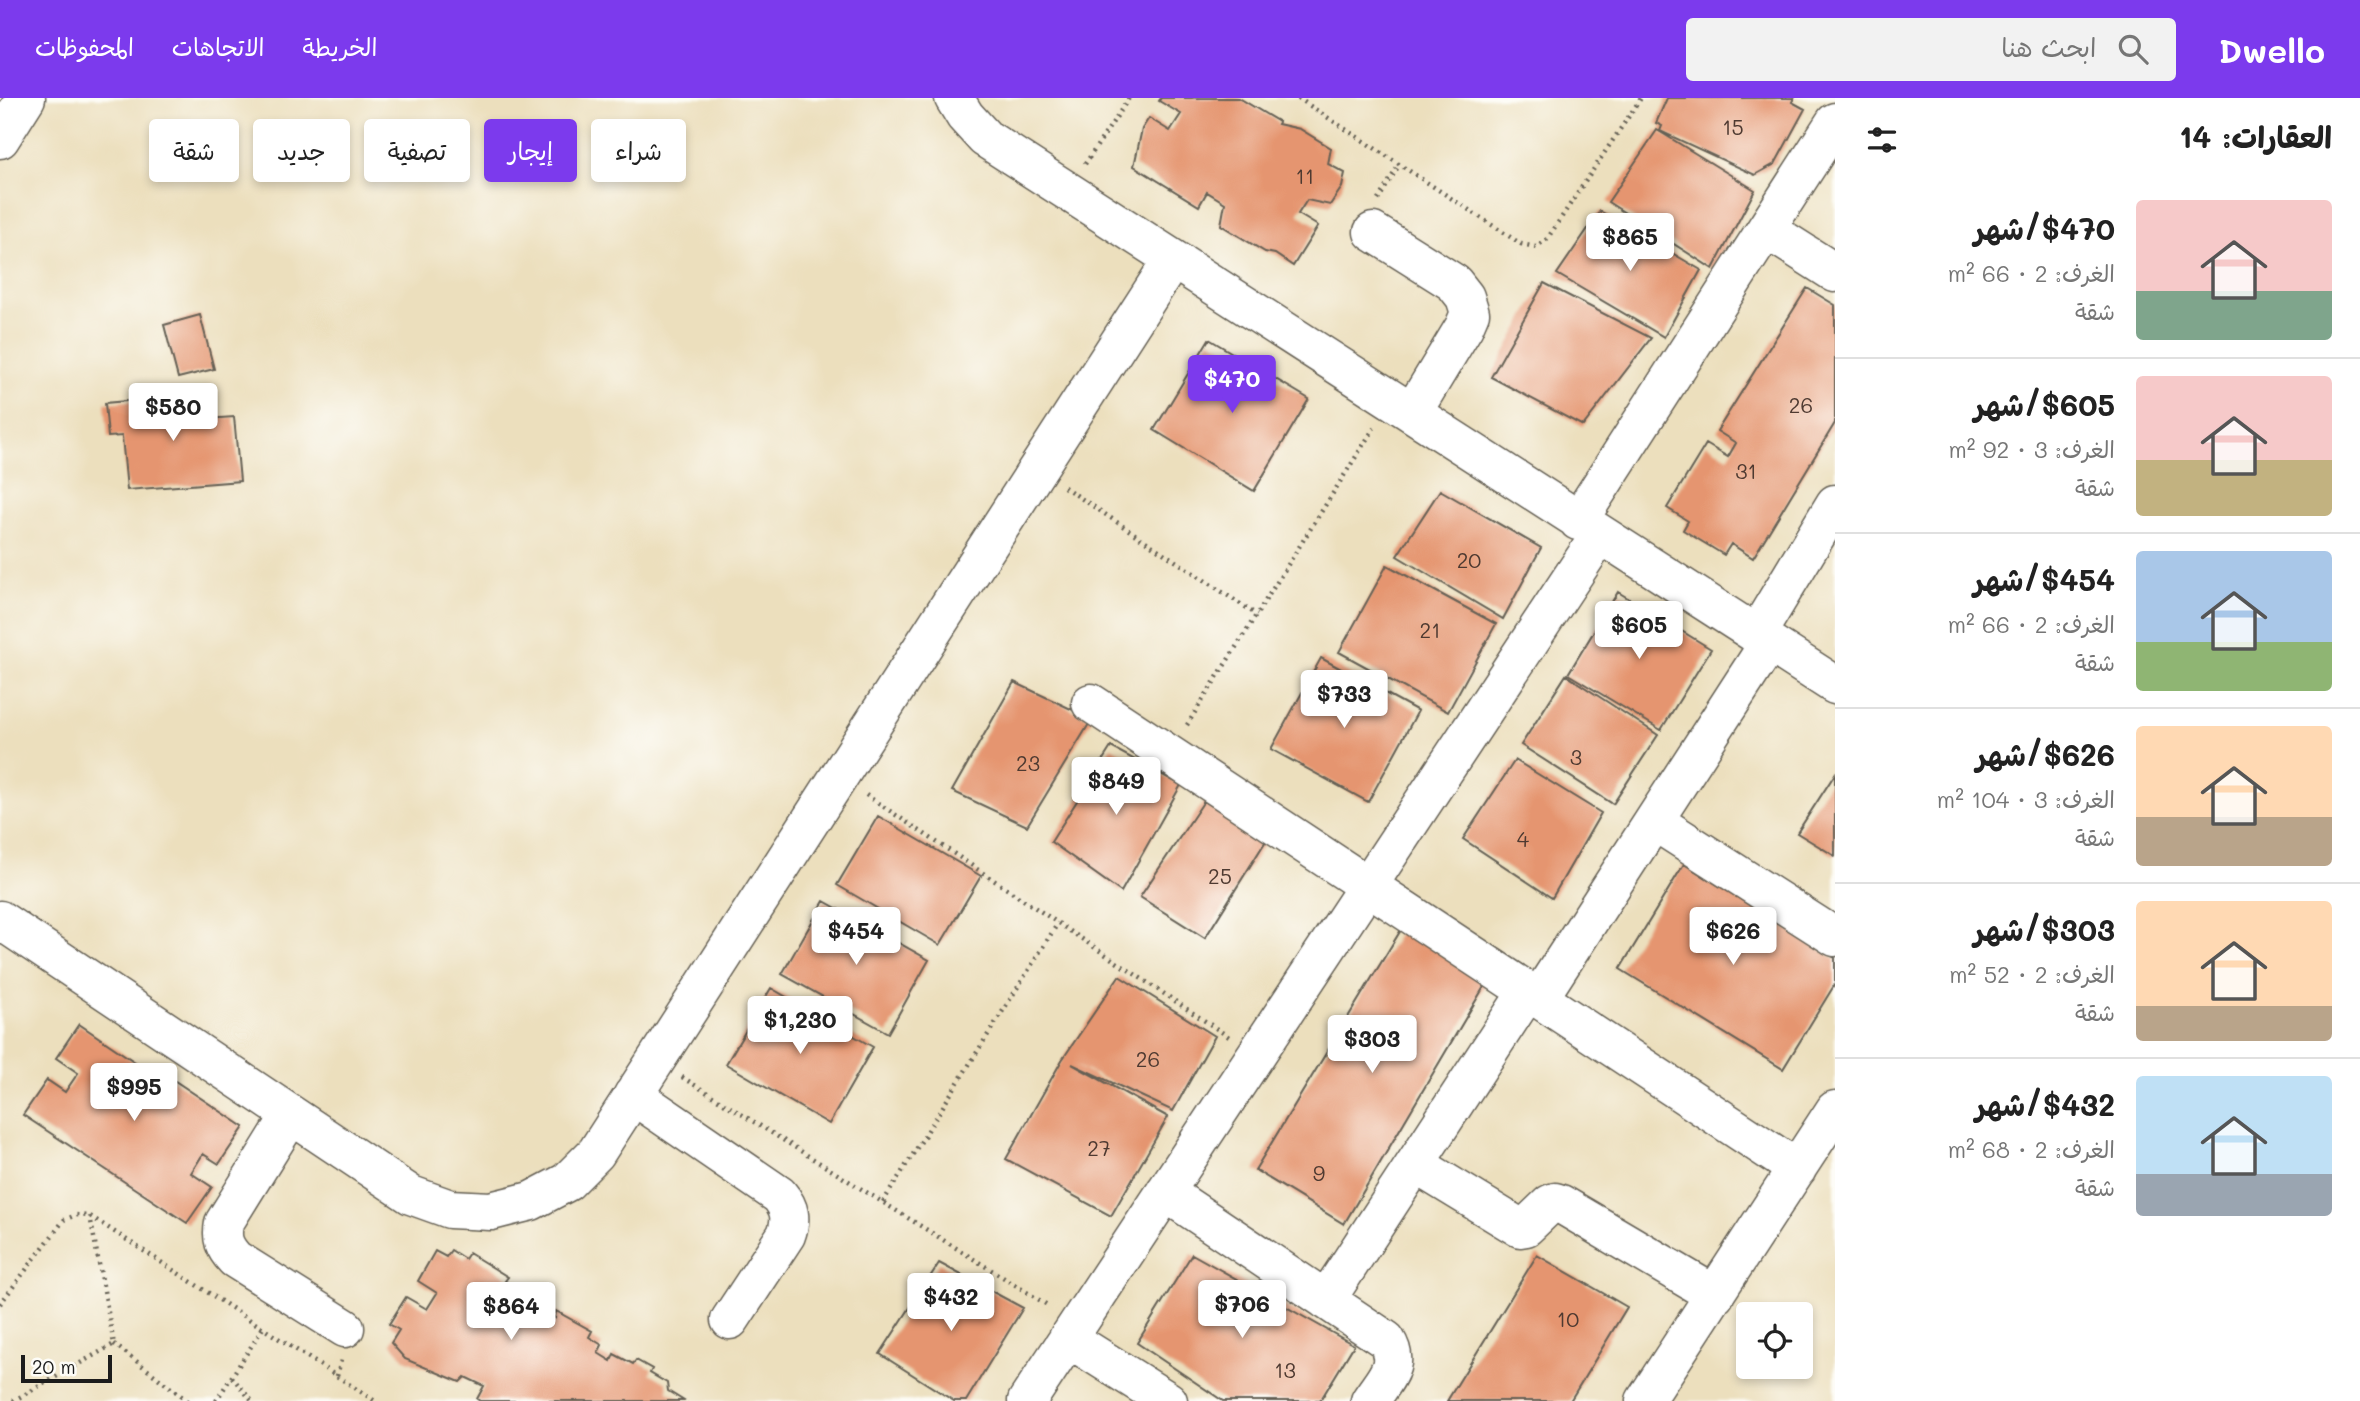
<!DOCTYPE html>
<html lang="ar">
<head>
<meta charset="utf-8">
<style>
	:root { --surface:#fff; --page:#f2f2f2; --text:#222; --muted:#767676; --line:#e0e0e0; --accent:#7c3aed }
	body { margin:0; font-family:Mali,"Playpen Sans Arabic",sans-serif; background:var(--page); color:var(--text); direction:rtl; height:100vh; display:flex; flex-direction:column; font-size:26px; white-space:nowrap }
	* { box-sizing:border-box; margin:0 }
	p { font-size:23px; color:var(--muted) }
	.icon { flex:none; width:38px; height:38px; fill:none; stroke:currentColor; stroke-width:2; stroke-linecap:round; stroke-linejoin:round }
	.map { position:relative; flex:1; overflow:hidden; direction:ltr }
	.panel { display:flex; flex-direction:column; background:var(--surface); width:525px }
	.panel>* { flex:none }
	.guide { position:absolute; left:21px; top:21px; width:665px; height:63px; direction:rtl; display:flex; gap:14px }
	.tools { position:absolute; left:1736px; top:1204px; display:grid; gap:14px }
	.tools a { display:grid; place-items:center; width:77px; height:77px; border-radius:7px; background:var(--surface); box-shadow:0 4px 10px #0003; font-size:35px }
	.scale { position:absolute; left:21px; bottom:18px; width:91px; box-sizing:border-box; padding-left:7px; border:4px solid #1c1c1c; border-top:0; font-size:19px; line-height:24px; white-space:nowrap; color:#1c1c1c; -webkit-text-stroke:5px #fdfcf7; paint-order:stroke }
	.price { position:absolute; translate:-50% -60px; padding:0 16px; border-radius:7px; background:#fff; color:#222; font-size:23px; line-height:46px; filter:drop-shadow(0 2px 4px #0008) }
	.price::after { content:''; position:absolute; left:50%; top:42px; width:21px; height:16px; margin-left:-10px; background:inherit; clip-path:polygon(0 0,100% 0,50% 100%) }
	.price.selected { background:var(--accent); color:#fff }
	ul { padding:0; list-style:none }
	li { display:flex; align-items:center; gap:21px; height:175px; padding:0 28px }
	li+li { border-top:2px solid var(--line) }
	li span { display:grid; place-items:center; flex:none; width:196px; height:140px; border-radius:7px; color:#555 }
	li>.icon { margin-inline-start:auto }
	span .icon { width:84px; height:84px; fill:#fffc; stroke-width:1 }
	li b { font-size:30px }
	h2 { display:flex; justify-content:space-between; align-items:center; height:84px; padding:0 28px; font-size:30px }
	.tag { padding:0 24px; border-radius:7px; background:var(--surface); box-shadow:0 4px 10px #0003; font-size:24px; line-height:63px }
	.tag.selected { background:var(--accent); color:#fff }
	header { display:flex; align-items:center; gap:42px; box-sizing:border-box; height:98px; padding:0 35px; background:var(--accent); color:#fff }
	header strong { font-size:33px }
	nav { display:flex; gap:38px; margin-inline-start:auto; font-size:24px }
	.search { width:490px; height:63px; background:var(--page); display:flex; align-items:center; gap:18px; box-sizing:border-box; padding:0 24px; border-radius:7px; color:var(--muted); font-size:26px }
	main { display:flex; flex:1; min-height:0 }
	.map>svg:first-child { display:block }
</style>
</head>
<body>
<header>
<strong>Dwello</strong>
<div class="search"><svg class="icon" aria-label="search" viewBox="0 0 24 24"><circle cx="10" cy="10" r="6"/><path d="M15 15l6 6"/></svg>ابحث هنا</div>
<nav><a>الخريطة</a><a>الاتجاهات</a><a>المحفوظات</a></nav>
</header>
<main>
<section class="panel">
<h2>العقارات: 14<svg class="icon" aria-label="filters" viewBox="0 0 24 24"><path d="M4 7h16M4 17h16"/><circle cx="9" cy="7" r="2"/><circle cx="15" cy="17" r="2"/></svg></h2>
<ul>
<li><span style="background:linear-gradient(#f6c9c9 65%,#7fa58c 0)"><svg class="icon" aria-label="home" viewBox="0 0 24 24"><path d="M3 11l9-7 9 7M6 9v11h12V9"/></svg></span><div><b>$470/شهر</b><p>الغرف: 2 · 66 m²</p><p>شقة</p></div></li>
<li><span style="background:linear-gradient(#f6c9c9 60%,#c2b280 0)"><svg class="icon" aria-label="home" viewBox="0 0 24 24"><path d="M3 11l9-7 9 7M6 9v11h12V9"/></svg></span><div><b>$605/شهر</b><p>الغرف: 3 · 92 m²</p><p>شقة</p></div></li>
<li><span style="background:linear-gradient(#a9c7e8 65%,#8fb573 0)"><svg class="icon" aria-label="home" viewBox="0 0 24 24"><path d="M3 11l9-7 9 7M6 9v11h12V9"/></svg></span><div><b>$454/شهر</b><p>الغرف: 2 · 66 m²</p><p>شقة</p></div></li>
<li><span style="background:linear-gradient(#ffd9b3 65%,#b9a48a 0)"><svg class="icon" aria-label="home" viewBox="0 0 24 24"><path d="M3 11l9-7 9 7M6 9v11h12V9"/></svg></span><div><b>$626/شهر</b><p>الغرف: 3 · 104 m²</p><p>شقة</p></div></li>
<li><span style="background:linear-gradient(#ffd9b3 75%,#b9a48a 0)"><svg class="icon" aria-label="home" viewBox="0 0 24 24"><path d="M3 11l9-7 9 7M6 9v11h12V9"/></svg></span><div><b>$303/شهر</b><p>الغرف: 2 · 52 m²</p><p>شقة</p></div></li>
<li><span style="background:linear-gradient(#bfe0f5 70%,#9aa5b1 0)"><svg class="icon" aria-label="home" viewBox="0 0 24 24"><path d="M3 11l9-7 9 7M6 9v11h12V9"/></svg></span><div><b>$432/شهر</b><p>الغرف: 2 · 68 m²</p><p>شقة</p></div></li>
</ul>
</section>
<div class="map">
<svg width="1835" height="1303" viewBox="0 0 1835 1303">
	<rect width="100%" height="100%" fill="#fdfcf7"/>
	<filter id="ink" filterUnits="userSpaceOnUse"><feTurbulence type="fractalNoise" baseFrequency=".0143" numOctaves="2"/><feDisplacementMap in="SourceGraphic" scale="14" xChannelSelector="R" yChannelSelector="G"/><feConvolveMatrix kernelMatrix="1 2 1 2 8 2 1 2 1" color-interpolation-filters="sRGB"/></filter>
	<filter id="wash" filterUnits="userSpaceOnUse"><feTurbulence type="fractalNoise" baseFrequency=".00686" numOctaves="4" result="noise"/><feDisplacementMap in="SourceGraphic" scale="28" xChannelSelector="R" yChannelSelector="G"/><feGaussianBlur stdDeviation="1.57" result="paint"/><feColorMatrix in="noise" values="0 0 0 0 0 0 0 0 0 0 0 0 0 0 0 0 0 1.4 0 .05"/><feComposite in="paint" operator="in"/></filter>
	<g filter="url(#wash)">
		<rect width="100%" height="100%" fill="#ecdfbd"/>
		<g id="blocks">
			<path fill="#e5956f" d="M1161 0H1239L1279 24 1278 26 1300 31 1331 50 1328 66 1345 75 1342 89 1330 107 1307 102 1298 116 1318 128 1293 168 1275 156 1265 154 1221 127 1225 105 1207 94 1199 108 1134 68 1142 31 1149 20 1170 33 1181 16 1159 3Z
				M1667 0H1794L1792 4 1805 11 1775 66 1755 77 1660 33 1662 28 1656 25Z
				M1657 32 1755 92 1713 171 1608 104Z
				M1600 113 1701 172 1664 239 1557 176Z
				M1544 185 1651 240 1583 328 1491 279Z
				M1807 190 1835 207V325L1753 460 1731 446 1724 457 1683 432 1688 423 1667 410 1706 346 1728 359 1736 345 1717 333Z
				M200 217 214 271 178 280 164 227Z
				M1209 241 1309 301 1254 393 1154 332Z
				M204 296 206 321 234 319 240 383 127 392 122 338 108 339 105 305Z
				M1440 392 1541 450 1503 521 1397 458Z
				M1387 467 1496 526 1448 614 1339 554Z
				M1618 494 1711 551 1661 632 1568 576Z
				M1321 560 1418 613 1368 704 1271 651Z
				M1566 577 1658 637 1613 706 1521 647Z
				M1014 584 1092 621 1027 728 952 693Z
				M1111 649 1181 687 1121 794 1051 744Z
				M1515 662 1601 715 1552 800 1463 741Z
				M1835 676V758L1797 735Z
				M1204 703 1267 741 1205 840 1140 799Z
				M878 718 981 778 940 847 837 787Z
				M1684 766 1835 860V886L1783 971 1620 871Z
				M824 803 929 862 888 935 782 876Z
				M1404 827 1488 882 1344 1126 1255 1072Z
				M1119 878 1215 938 1173 1013 1072 966 1168 1019 1111 1118 1006 1061 1062 962Z
				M771 890 873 949 829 1026 726 966Z
				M79 926 169 987 172 981 244 1029 219 1066 203 1056 191 1075 212 1089 187 1125 23 1017 47 982 65 994 78 975 56 960Z
				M451 1152 465 1161 469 1155 508 1179 505 1183 521 1193 514 1205 530 1215 535 1208 555 1220 556 1213 592 1233 589 1239 602 1247 598 1255 611 1263 614 1256 633 1266 636 1262 652 1271 650 1275 667 1285 668 1293 684 1303H480L477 1301 484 1288 465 1279 460 1284 405 1261 391 1245 399 1232 389 1226 406 1199 427 1211 437 1195 418 1183 435 1153 446 1159Z
				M1192 1156 1354 1247 1320 1303H1223L1137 1245Z
				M1537 1157 1627 1209 1570 1303H1447Z
				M939 1165 1023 1210 966 1303H954L880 1256Z"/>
		</g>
	</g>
	<g filter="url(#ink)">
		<use href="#blocks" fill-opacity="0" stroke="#656054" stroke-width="2"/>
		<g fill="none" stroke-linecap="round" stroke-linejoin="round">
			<defs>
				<path id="minor" d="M954 0 965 18 985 40 1835 587
					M0 41 26 0
					M1766 131 1835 175
					M1373 134 1454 185 1465 199 1470 215 1464 229 1412 315
					M1578 423 1835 24
					M1756 537 1835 406
					M1091 605 1797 1071
					M1654 723 1835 839
					M0 822 411 1097 450 1111 491 1113 531 1103 567 1084 596 1055 1173 161
					M1539 900 1769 545
					M633 997 779 1097C790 1110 792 1121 786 1137L730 1222
					M291 1017 224 1125C221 1141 224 1149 235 1161L345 1230
					M1415 1066 1520 1130 1526 1129 1550 1106 1555 1104 1561 1106 1715 1197
					M1165 1094 1386 1242C1402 1267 1384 1281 1370 1303
					M1326 1202 1528 893
					M1068 1240 1168 1303
					M1027 1303 1600 437
					M1645 1303 1835 1012"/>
			</defs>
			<use href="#minor" stroke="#656054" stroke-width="41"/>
			<path stroke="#656054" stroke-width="4.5" stroke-dasharray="2 5" stroke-linecap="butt" d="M1298 0 1521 146 1536 149 1547 141 1641 0
				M1085 66 1129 0
				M1378 102 1399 67
				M1064 389 1257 517
				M1187 627 1374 330
				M866 697 1229 939
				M682 979 1049 1208
				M883 1104 1058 825
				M0 1206 64 1122 76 1117 90 1118 375 1303
				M114 1246 188 1303
				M337 1278 341 1262
				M232 1279 252 1303
				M13 1303 114 1246 90 1118
				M216 1303 263 1230"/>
			<use href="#minor" stroke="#fff" stroke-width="38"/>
		</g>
	</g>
	<g text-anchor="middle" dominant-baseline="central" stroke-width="6" stroke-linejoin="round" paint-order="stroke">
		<g font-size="21" fill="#4e3a31">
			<text x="1733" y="28">15</text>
			<text x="1305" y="77">11</text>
			<text x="1801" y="306">26</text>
			<text x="1746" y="372">31</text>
			<text x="1469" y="461">20</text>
			<text x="1430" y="531">21</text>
			<text x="1576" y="658">3</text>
			<text x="1028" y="664">23</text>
			<text x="1523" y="740">4</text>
			<text x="1220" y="777">25</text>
			<text x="1148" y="960">26</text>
			<text x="1099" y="1049">27</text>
			<text x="1319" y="1074">9</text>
			<text x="1568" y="1220">10</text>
			<text x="1285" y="1271">13</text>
		</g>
	</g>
</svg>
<div class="tools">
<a><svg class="icon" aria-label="locate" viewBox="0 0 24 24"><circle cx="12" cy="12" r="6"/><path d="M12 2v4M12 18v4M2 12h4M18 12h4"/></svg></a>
</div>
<div class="scale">20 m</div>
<b class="price" style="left:1630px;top:175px">$865</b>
<b class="price selected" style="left:1232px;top:317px">$470</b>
<b class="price" style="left:173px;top:345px">$580</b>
<b class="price" style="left:1639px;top:563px">$605</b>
<b class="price" style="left:1344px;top:632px">$733</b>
<b class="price" style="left:1116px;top:719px">$849</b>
<b class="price" style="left:856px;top:869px">$454</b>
<b class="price" style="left:1733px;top:869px">$626</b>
<b class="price" style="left:800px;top:958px">$1,230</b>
<b class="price" style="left:1372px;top:977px">$303</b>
<b class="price" style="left:134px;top:1025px">$995</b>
<b class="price" style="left:951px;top:1235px">$432</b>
<b class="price" style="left:1242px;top:1242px">$706</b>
<b class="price" style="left:511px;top:1244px">$864</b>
<div class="guide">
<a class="tag">شراء</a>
<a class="tag selected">إيجار</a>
<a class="tag">تصفية</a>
<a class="tag">جديد</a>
<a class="tag">شقة</a>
</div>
</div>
</main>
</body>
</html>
